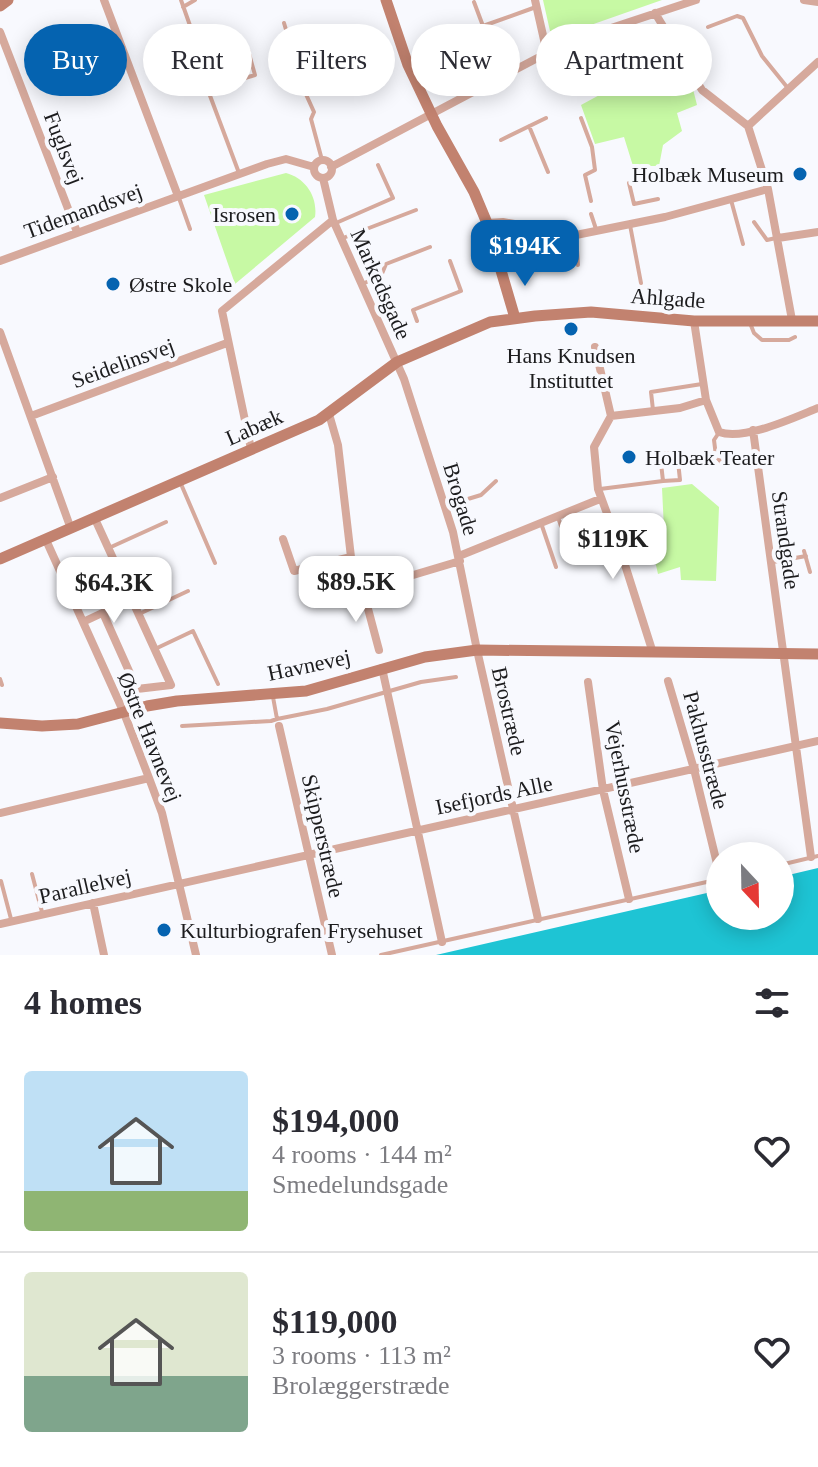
<!DOCTYPE html>
<html lang="en">
<head>
<meta charset="utf-8">
<style>
	:root { --surface:#fff; --page:#f7f7f7; --text:#2b2b33; --muted:#7c7c81; --line:#e1e1e2; --accent:#0563b0 }
	body { margin:0; font-family:"Times New Roman",serif; background:var(--page); color:var(--text); height:100vh; display:flex; flex-direction:column; font-size:30px; white-space:nowrap }
	* { box-sizing:border-box; margin:0 }
	p { font-size:26px; color:var(--muted) }
	.icon { flex:none; width:44px; height:44px; fill:none; stroke:currentColor; stroke-width:2; stroke-linecap:round; stroke-linejoin:round }
	.map { position:relative; height:955px; overflow:hidden }
	.panel { display:flex; flex-direction:column; background:var(--surface); flex:1 }
	.panel>* { flex:none }
	.top-card { position:absolute; left:24px; top:24px; width:770px; height:72px; display:flex; gap:16px }
	.needle { width:52px; rotate:158deg }
	.tools { position:absolute; left:706px; top:842px; display:grid; gap:16px }
	.tools a { display:grid; place-items:center; width:88px; height:88px; border-radius:50%; background:var(--surface); box-shadow:0 4px 20px #0003; font-size:40px }
	.price { position:absolute; translate:-50% -68px; padding:0 18px; border-radius:16px; background:#fff; color:#222; font-size:26px; line-height:52px; filter:drop-shadow(0 2px 4px #0008) }
	.price::after { content:''; position:absolute; left:50%; top:48px; width:24px; height:18px; margin-left:-12px; background:inherit; clip-path:polygon(0 0,100% 0,50% 100%) }
	.price.selected { background:var(--accent); color:#fff }
	ul { padding:0; list-style:none }
	li { display:flex; align-items:center; gap:24px; height:200px; padding:0 24px }
	li+li { border-top:2px solid var(--line) }
	li span { display:grid; place-items:center; flex:none; width:224px; height:160px; border-radius:8px; color:#555 }
	li>.icon { margin-inline-start:auto }
	span .icon { width:96px; height:96px; fill:#fffc; stroke-width:1 }
	li b { font-size:34px }
	h2 { display:flex; justify-content:space-between; align-items:center; height:96px; padding:0 24px; font-size:34px }
	.chip { padding:0 28px; border-radius:36px; background:var(--surface); box-shadow:0 4px 20px #0003; font-size:28px; line-height:72px }
	.chip.selected { background:var(--accent); color:#fff }
	.map>svg:first-child { display:block }
</style>
</head>
<body>
<div class="map">
<svg width="818" height="955" viewBox="0 0 818 955">
	<rect width="100%" height="100%" fill="#f8f9fe"/>
	<path fill="#c7f9a4" d="M543 0H662L568 33 550 31Z
		M657 24 691 81 697 105 677 113 682 131 663 145 659 166H633L624 137 595 144 581 105 605 92 589 46Z
		M286 173C305 178 318 196 315 217L235 284 204 195Z
		M692 484 719 507 716 581 681 580 680 567 658 574 650 539 664 529 662 488Z"/>
	<path fill="#1ec4d4" d="M818 868V955H436L720 890V916H780V877Z"/>
	<g fill="none" stroke-linecap="round" stroke-linejoin="round">
		<path stroke="#d6a99c" stroke-width="4" d="M181 0 212 88 209 93 239 173
			M474 2 483 26 536 7
			M183 7 195 0
			M284 23 290 43V59L314 112 311 119 322 160
			M708 27 737 16 743 18 762 56 787 87
			M204 63 248 50 255 75 212 88
			M581 118 592 147 595 170 585 175 591 201
			M529 126 548 172
			M501 140 546 118
			M629 183 634 204 658 199
			M179 198 190 229
			M731 200 743 244
			M591 214 596 229
			M754 222 767 240 776 238
			M336 223 393 198 378 165
			M630 225 641 283
			M576 235 578 265
			M343 238 416 210
			M362 284 381 276 386 264 430 247
			M417 321 413 310 461 291 450 261
			M750 323 754 333 762 340H789L795 337
			M653 410 651 392 702 384
			M718 434 714 440 716 456 725 467
			M181 484 215 563
			M600 489 663 481 660 454 677 452 680 480 663 481
			M445 506 481 495 496 481
			M558 517 561 526
			M541 523 556 567
			M111 547 166 522
			M804 551 810 572
			M773 562 806 556
			M139 614 188 591
			M155 649 193 631 218 684
			M0 679 2 685
			M277 719 327 709 421 682 456 677
			M182 726 271 721 277 719 273 697
			M780 865 818 856
			M32 874 42 912
			M1 881 11 919
			M381 955 720 879"/>
		<path stroke="#d6a99c" stroke-width="8" d="M104 0 178 196
			M535 0 547 53
			M804 0 818 2
			M655 13 702 90 748 126
			M0 32 77 232
			M748 126 768 189 792 320
			M748 126 818 62
			M314 169a9 9 0 1 1 18 0a9 9 0 1 1-18 0Z
			M331 167 547 53 593 34 696 0
			M323 178 333 220 404 379 453 532 477 650 538 919
			M487 223 503 222 576 235 665 217 768 189
			M778 238 818 232
			M0 261 267 164 286 159 314 167
			M694 321 706 400
			M0 332 71 529
			M595 347 611 416
			M329 414 338 445 351 557 363 590 379 650
			M31 416 227 343
			M611 416 594 447 598 489 619 546 653 653
			M611 416 680 408 706 400 719 432C744 441 793 418 818 408
			M753 430 811 857
			M251 449 222 311 333 220
			M0 498 53 477
			M95 519 171 685 137 689 103 613
			M283 539 294 571 351 557
			M46 540 124 713 149 778 162 813 196 955
			M459 556 600 499
			M363 590 460 561
			M83 622 132 599
			M382 668 442 942
			M668 681 694 769 720 876
			M588 682 603 790 629 899
			M279 726 332 955
			M0 813 149 778
			M93 903 104 955
			M0 924 818 741"/>
		<path stroke="#c2826f" stroke-width="11" d="M386 0 408 65 437 126 474 192 487 223 515 318
			M0 6 8 0
			M0 559 319 420 397 362 490 322 535 316 591 312 694 321H818
			M0 723 42 726 78 724 147 706 177 701 306 691 425 657 477 650 818 654"/>
	</g>
	<g fill="#0563b0" stroke="#f8f9fe" stroke-width="3">
		<circle cx="800" cy="174" r="8"/>
		<circle cx="292" cy="214" r="8"/>
		<circle cx="113" cy="284" r="8"/>
		<circle cx="571" cy="329" r="8"/>
		<circle cx="629" cy="457" r="8"/>
		<circle cx="164" cy="930" r="8"/>
	</g>
	<g text-anchor="middle" dominant-baseline="central" stroke-width="8" stroke-linejoin="round" paint-order="stroke">
		<g font-size="22" fill="#1c1c1e" stroke="#f8f9fe">
			<text transform="translate(64 148) rotate(69)">Fuglsvej</text>
			<text transform="translate(83 211) rotate(-20)">Tidemandsvej</text>
			<text transform="translate(381 284) rotate(66)">Markedsgade</text>
			<text transform="translate(668 298) rotate(4)">Ahlgade</text>
			<text transform="translate(123 363) rotate(-20)">Seidelinsvej</text>
			<text transform="translate(254 427) rotate(-24)">Labæk</text>
			<text transform="translate(461 499) rotate(73)">Brogade</text>
			<text transform="translate(786 540) rotate(82)">Strandgade</text>
			<text transform="translate(309 665) rotate(-12)">Havnevej</text>
			<text transform="translate(509 711) rotate(77)">Brostræde</text>
			<text transform="translate(150 737) rotate(68)">Østre Havnevej</text>
			<text transform="translate(706 750) rotate(75)">Pakhusstræde</text>
			<text transform="translate(625 787) rotate(79)">Vejerhusstræde</text>
			<text transform="translate(494 795) rotate(-12)">Isefjords Alle</text>
			<text transform="translate(323 836) rotate(77)">Skipperstræde</text>
			<text transform="translate(85 886) rotate(-13)">Parallelvej</text>
		</g>
		<g font-size="22" fill="#1c1c1e" stroke="#f8f9fe" text-anchor="start">
			<text x="784" y="174" text-anchor="end">Holbæk Museum</text>
			<text x="276" y="214" text-anchor="end">Isrosen</text>
			<text x="129" y="284">Østre Skole</text>
			<text x="571" y="355" text-anchor="middle">Hans Knudsen<tspan x="571" dy="25">Instituttet</tspan></text>
			<text x="645" y="457">Holbæk Teater</text>
			<text x="180" y="930">Kulturbiografen Frysehuset</text>
		</g>
	</g>
</svg>
<div class="tools">
<a><svg class="needle" viewBox="-14 -14 28 28"><path d="M0-13l5 13h-10z" fill="#e53935"/><path d="M0 13l5-13h-10z" fill="#7c7c81"/></svg></a>
</div>
<b class="price selected" style="left:525px;top:288px">$194K</b>
<b class="price" style="left:613px;top:581px">$119K</b>
<b class="price" style="left:356px;top:624px">$89.5K</b>
<b class="price" style="left:114px;top:625px">$64.3K</b>
<div class="top-card">
<a class="chip selected">Buy</a>
<a class="chip">Rent</a>
<a class="chip">Filters</a>
<a class="chip">New</a>
<a class="chip">Apartment</a>
</div>
</div>
<section class="panel">
<h2>4 homes<svg class="icon" aria-label="filters" viewBox="0 0 24 24"><path d="M4 7h16M4 17h16"/><circle cx="9" cy="7" r="2"/><circle cx="15" cy="17" r="2"/></svg></h2>
<ul>
<li><span style="background:linear-gradient(#bfe0f5 75%,#8fb573 0)"><svg class="icon" aria-label="home" viewBox="0 0 24 24"><path d="M3 11l9-7 9 7M6 9v11h12V9"/></svg></span><div><b>$194,000</b><p>4 rooms · 144 m²</p><p>Smedelundsgade</p></div><svg class="icon" aria-label="heart" viewBox="0 0 24 24"><path d="M12 20l-8-8c-3-5 5-10 8-4 3-6 11-1 8 4z"/></svg></li>
<li><span style="background:linear-gradient(#dfe7d0 65%,#7fa58c 0)"><svg class="icon" aria-label="home" viewBox="0 0 24 24"><path d="M3 11l9-7 9 7M6 9v11h12V9"/></svg></span><div><b>$119,000</b><p>3 rooms · 113 m²</p><p>Brolæggerstræde</p></div><svg class="icon" aria-label="heart" viewBox="0 0 24 24"><path d="M12 20l-8-8c-3-5 5-10 8-4 3-6 11-1 8 4z"/></svg></li>
</ul>
</section>
</body>
</html>
